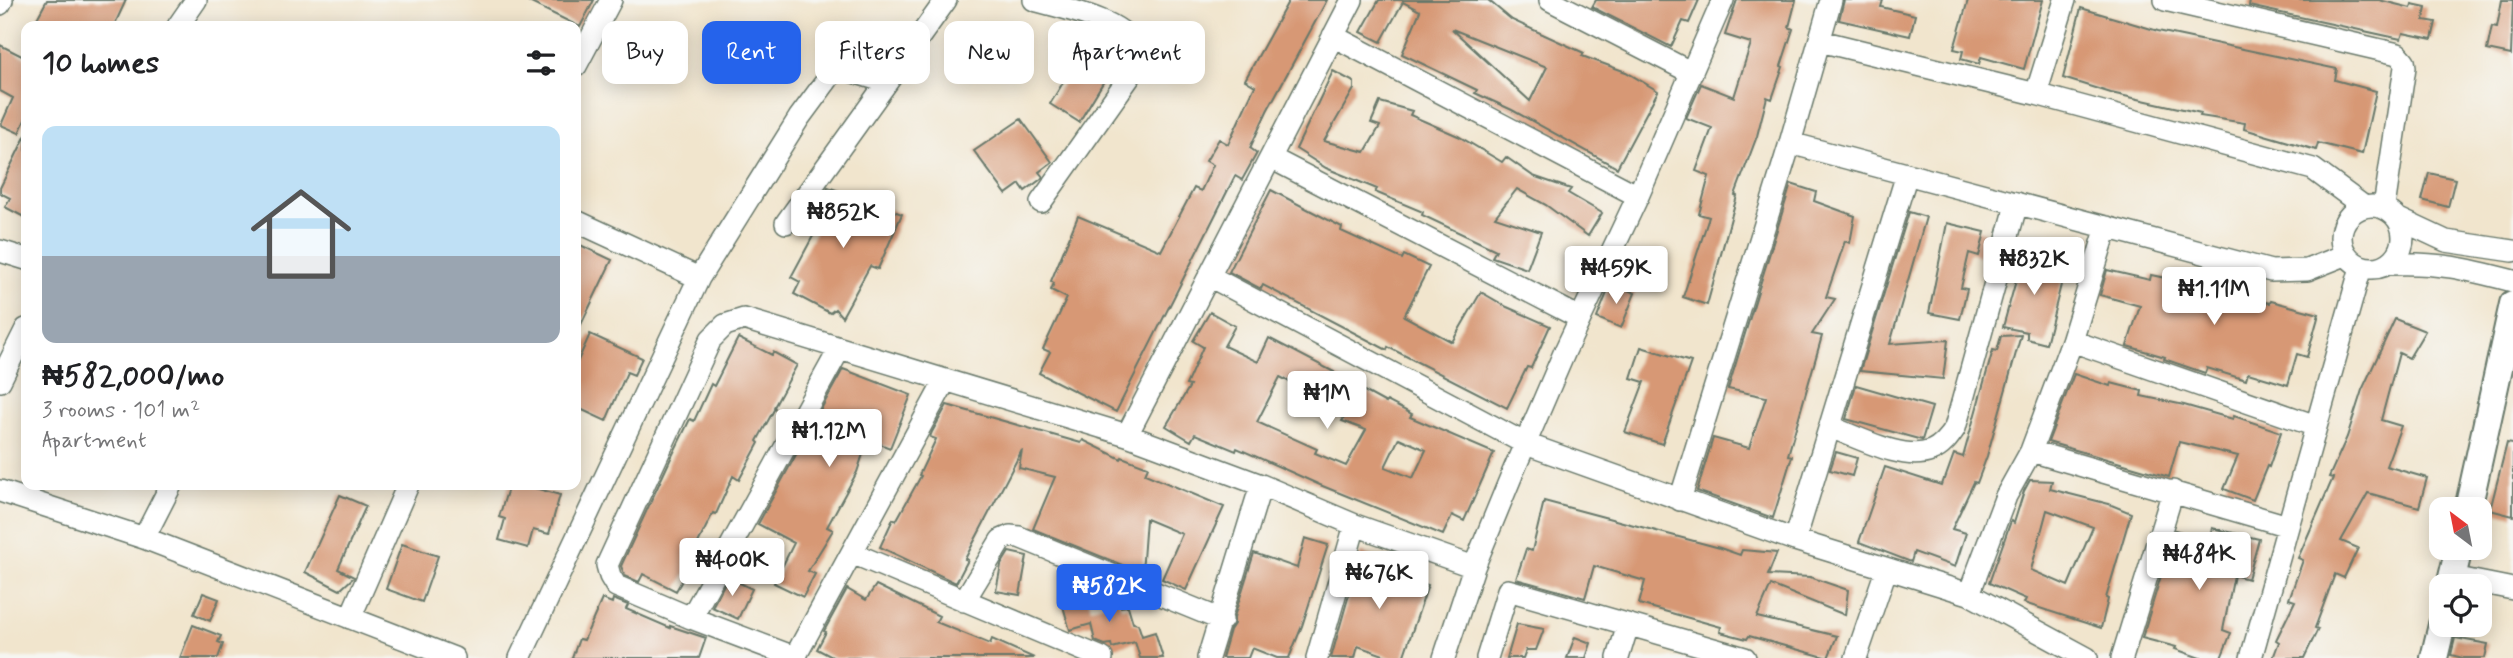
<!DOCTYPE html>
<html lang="en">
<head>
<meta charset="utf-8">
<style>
	:root { --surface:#fff; --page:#f6f6f6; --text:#202124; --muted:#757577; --accent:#2563eb }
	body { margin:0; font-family:Mynerve,sans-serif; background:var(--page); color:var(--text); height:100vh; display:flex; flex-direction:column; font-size:26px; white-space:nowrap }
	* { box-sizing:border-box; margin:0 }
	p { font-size:23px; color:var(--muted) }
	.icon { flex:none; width:38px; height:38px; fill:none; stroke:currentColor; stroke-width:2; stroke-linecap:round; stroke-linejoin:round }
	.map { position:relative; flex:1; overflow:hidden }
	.side { position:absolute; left:21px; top:21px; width:560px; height:469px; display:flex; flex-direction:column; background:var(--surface); border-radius:14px; box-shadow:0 4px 18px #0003 }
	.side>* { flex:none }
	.hud { position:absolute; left:602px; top:21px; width:665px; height:63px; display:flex; gap:14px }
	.needle { width:46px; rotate:328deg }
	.tools { position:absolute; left:2429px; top:497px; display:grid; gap:14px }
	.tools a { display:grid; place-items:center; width:63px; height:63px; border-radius:14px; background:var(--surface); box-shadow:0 4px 18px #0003; font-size:35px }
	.price { position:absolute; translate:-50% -60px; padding:0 16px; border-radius:7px; background:#fff; color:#222; font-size:23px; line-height:46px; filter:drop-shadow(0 2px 4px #0008) }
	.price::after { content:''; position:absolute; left:50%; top:42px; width:21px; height:16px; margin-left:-10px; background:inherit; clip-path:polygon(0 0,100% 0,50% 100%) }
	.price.active { background:var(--accent); color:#fff }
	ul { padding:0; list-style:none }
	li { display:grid; align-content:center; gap:14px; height:371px; padding:0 21px }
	li span { display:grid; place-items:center; height:217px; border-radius:14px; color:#555 }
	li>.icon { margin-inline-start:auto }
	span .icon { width:126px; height:126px; fill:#fffc; stroke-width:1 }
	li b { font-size:30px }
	h2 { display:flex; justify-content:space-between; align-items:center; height:84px; padding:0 21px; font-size:30px }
	.chip { padding:0 24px; border-radius:14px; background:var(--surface); box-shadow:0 4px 18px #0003; font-size:24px; line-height:63px }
	.chip.active { background:var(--accent); color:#fff }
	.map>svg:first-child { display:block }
</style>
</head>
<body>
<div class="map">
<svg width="2513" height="658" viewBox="0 0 2513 658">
	<rect width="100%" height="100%" fill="#f6f6f2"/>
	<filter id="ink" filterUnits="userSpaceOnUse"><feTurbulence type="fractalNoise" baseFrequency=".0143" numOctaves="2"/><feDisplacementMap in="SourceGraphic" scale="14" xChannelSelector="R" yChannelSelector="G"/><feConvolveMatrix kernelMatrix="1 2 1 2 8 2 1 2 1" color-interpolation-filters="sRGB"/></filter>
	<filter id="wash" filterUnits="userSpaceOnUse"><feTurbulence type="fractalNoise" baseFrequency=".00686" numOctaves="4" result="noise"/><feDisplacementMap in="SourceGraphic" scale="28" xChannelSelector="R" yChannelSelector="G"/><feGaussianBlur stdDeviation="1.57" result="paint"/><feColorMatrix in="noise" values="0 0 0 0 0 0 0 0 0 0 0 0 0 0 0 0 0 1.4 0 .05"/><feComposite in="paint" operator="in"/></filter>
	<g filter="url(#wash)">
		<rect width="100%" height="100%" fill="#f1e5cd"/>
		<g id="blocks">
			<path fill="#d79875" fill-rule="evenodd" d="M47 0H126L114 26H33Z
				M525 0H594L580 27Z
				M1289 0H1327L1267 111 1250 148 1257 153 1242 180 1235 176 1116 412 1039 373 1050 352 1043 349 1067 298 1051 290 1054 283 1051 281 1078 216 1161 251 1194 188 1201 191 1213 165 1206 161 1219 139 1228 144 1255 86 1245 80Z
				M1379 0H1488L1512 20 1584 53 1582 56 1626 72 1658 91 1617 168 1512 110 1475 93 1477 90 1402 54 1420 11 1403 2 1381 42 1361 32ZM1452 29 1547 67 1530 101Z
				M1596 0H1699L1689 23 1683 21 1671 47 1592 7Z
				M1737 0H1796L1789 27 1793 29 1781 66 1783 67 1772 99 1767 97 1757 136 1735 195 1737 196 1707 305 1683 297 1709 217 1699 214 1709 176 1696 171 1712 128 1686 118 1701 84 1734 97 1751 43 1725 35Z
				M1844 0H1883L1881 7 1915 15 1910 36 1839 20Z
				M1968 0H2043L2024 69 1981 57 1979 64 1961 59 1963 51 1954 49Z
				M2250 0H2379L2411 8 2412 4 2426 7 2424 20 2436 22 2432 39 2403 33 2401 39 2249 6Z
				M2502 0H2513L2511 55 2487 50 2492 26 2497 27Z
				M2081 8 2158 31 2337 69 2335 80 2376 91 2362 154 2318 143 2316 150 2244 129 2245 123 2200 116 2201 113 2111 93 2063 78Z
				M0 45 26 58V118L19 133 1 125 13 98 0 91Z
				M1081 53 1110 71 1079 122 1050 104Z
				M1333 71 1354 82V89L1324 141 1365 152 1380 126 1371 123 1380 102 1412 111 1410 115 1458 136 1502 162 1506 157 1533 176 1571 189 1568 193 1602 213 1588 236 1546 205 1517 189 1495 217 1541 232 1527 269 1492 257 1496 250 1422 215 1423 212 1375 192 1377 189 1326 168 1296 149Z
				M1021 119 1052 162 1039 172 1043 177 1041 179 1025 191 1020 184 1006 194 974 151Z
				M26 135V218L5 207 10 198 0 193V188Z
				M2429 173 2455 179 2448 207 2422 200Z
				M1791 184 1816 192 1814 201 1855 216 1850 243 1845 241 1826 297 1835 299 1812 334 1822 336 1788 455 1792 456 1773 518 1697 491 1713 438 1749 448 1766 397 1728 389Z
				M828 187 902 214 878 269 870 266 842 317 835 309 830 313 794 294 800 282 791 277 820 223 813 221Z
				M1271 190 1342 227 1341 231 1402 259 1404 255 1429 267 1404 316 1452 342 1481 292 1507 307 1550 326 1531 368 1527 367 1507 408 1388 347 1387 350 1263 285 1261 289 1229 272Z
				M1909 212 1926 217 1890 344 1948 340 1943 379 1860 371Z
				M1947 223 1985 232 1979 256 1969 253 1961 288 1967 289 1960 319 1929 313Z
				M576 243 612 260 576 335Z
				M2025 248 2045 254 2042 263 2065 269 2046 344 2027 339V332L2003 327Z
				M2107 270 2150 280 2151 275 2189 283V281L2225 291 2224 294 2270 303 2271 301 2319 314 2307 357 2297 354 2288 385 2248 373 2246 380 2207 368 2205 373 2164 359 2165 357 2127 346 2140 306 2100 295Z
				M1611 283 1635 293 1621 328 1597 318Z
				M1210 312 1235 326 1224 346 1258 362 1269 338 1334 372 1333 374 1386 403 1387 401 1412 414 1410 417 1494 453 1464 521 1452 515 1443 535 1320 485 1237 448 1236 451 1195 434 1191 441 1166 426 1190 386 1186 385 1203 347 1193 341ZM1280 377 1308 391 1304 399 1344 418 1342 421 1366 430 1346 466 1315 453 1317 449 1257 422ZM1399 438 1426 450 1413 478 1385 467Z
				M2395 319 2425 331 2409 358 2399 353 2381 420 2401 426 2386 466 2427 478 2419 507 2368 493 2341 541 2358 548 2344 578 2335 574 2315 628 2318 629 2304 658H2273L2279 642 2276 640 2295 601 2289 599 2303 560 2298 558 2333 478 2329 477 2347 437 2362 390Z
				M590 334 642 358 634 375 627 372 606 421 576 407V365Z
				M2021 335 1987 456 1977 483 1974 482 1952 529 1966 533 1955 567 1914 552 1911 562 1859 542 1885 467 1941 485 1943 479H1945L1954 454 1963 457 1993 350 1997 351 2001 336Z
				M738 338 772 355 773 352 797 365 774 407 775 408 757 441 759 443 739 480 733 476 716 514 713 513 685 569 688 570 676 591 643 574 639 582 625 576 621 566 671 458 690 419 694 421 711 384 714 386Z
				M1641 347 1691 362 1662 444 1625 432 1644 382 1631 378Z
				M843 369 911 395 890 448 868 439 857 472 827 527 833 530 808 571 815 574 803 597 774 583 794 543 758 524Z
				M2074 374 2110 386 2111 383 2142 391 2141 396 2184 405 2233 419 2234 416 2281 432 2269 467 2267 466 2253 500 2224 489 2238 456 2179 442 2169 477 2048 442Z
				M1856 385 1932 407 1922 440 1846 419Z
				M947 405 1081 443 1083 440 1121 459 1122 457 1148 467 1145 474 1224 507 1186 590 1162 579 1182 534 1146 519 1142 573 1033 529 1055 477 1019 468 1022 450 965 559 968 560 956 583 880 547 893 519 896 521 921 476 919 475 936 439 930 437 932 432Z
				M2507 443 2513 444V516L2490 510Z
				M1836 452 1857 458 1852 476 1830 470Z
				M2030 480 2052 481 2050 489 2109 504 2131 513 2106 598 2108 599 2101 628 2024 603 2026 599 1989 583 2011 521 2014 523 2024 491ZM2047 510 2093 527 2068 586 2031 570Z
				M509 485H524L560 495 549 534 533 530 528 548 499 540 505 519 499 517Z
				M340 495 366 506 338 569 354 577 340 590 305 572Z
				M1544 501 1720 548 1740 555 1742 550 1777 553 1768 575 1810 577 1848 590 1845 615 1771 585 1757 617 1837 636 1828 658 1749 636 1747 639 1720 632 1721 627 1639 604 1645 581 1594 566 1585 598 1516 579 1526 549 1532 551Z
				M2212 528 2259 539 2248 579 2234 575 2223 630 2231 633 2221 658H2200L2175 649 2176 647 2142 638 2175 530 2209 540Z
				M1305 538 1328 545 1302 626 1289 658H1277L1252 648 1248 658H1222L1230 630 1234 624V617L1254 553 1297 568Z
				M402 544 438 556 422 602 386 589Z
				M1009 552 1027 556 1020 595 996 591 1001 565Z
				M1361 552 1399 567 1396 574 1428 585 1403 658H1392L1358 646 1355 658H1331Z
				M728 577 752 589 738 619 712 607Z
				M876 585 939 616 936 622 990 644 992 639 1034 658H834L817 649 826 632 824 631 847 589 866 600Z
				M1085 589 1091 608 1119 600 1121 607 1128 606 1133 623 1138 624 1142 636 1155 632 1163 658H1140L1135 642 1112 648 1111 644 1105 645 1095 641 1091 624 1070 630 1060 596Z
				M203 593 219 599 210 621 194 614Z
				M602 599 612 603 613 599 628 605 626 609 670 628V626L706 638 699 658H572L579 639 584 640Z
				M1517 624 1544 629 1536 650H1526L1523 658H1507Z
				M193 625 221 636 218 642 223 644 218 658H180Z
				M1575 637 1591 643 1586 658H1567Z
				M2455 638 2488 644 2485 658H2463L2451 655Z"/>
		</g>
	</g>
	<g filter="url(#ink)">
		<use href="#blocks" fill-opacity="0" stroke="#68786a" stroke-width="2"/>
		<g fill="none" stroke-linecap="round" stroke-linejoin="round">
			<defs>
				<path id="minor" d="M1034 0C1058 7 1131 21 1135 50 1136 57 1133 66 1133 72L1041 202
					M1550 0 1692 73
					M2165 0 2398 54 2404 61 2405 67 2384 207
					M0 4 2 0
					M178 26 196 0
					M1333 36 1638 196
					M1820 41 2036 94 2313 169 2363 206
					M576 66 611 0
					M2036 94 2065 0
					M1790 143 2271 271 2307 270 2345 255
					M1271 158 1580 318
					M2341 237a31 31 0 1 1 62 0a31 31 0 1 1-62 0Z
					M2399 219 2446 241 2513 251
					M576 221 699 278
					M786 223 946 0
					M0 251 26 259
					M2390 264C2439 262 2466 269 2513 281
					M1209 276 1526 444 1795 540 1969 594 2087 658
					M2072 341 2316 426
					M0 381 26 329
					M1830 427C1858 437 1903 462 1931 451 1942 447 1949 437 1955 428L2017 203
					M1127 435 1352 0
					M2031 451 2288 526
					M0 491 144 538 454 658
					M1680 500 1790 143 1831 0
					M144 538 171 485
					M1795 540 1907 174
					M852 553 1102 658
					M2453 577 2513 589
					M1969 594 2006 496 2031 451 2072 341 2107 227
					M964 601 1001 540 1010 536 1019 537 1222 620
					M350 618 408 485
					M691 618 840 348
					M795 657 945 381
					M520 658 699 278 799 118 830 76 838 70H847L886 82
					M797 658 691 618 616 586 610 576 607 565 711 339 725 325 744 319 1127 435 1261 485 1355 525 1474 567
					M1208 658 1261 485
					M1317 658 1355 525
					M1444 658 1474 567 1513 472 1565 351 1638 196 1723 0
					M1487 658 1508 590 1745 658
					M1618 658 1628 625
					M1856 658 1886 570
					M2122 658 2173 491
					M2251 658 2361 267"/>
				<path id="tertiary" d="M2468 509 2513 304
					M2450 586 2459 548
					M2434 658 2442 625"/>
			</defs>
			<use href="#minor" stroke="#68786a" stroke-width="24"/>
			<use href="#tertiary" stroke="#68786a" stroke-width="30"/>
			<use href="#minor" stroke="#fff" stroke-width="21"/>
			<use href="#tertiary" stroke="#fff" stroke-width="26"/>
		</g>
	</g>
</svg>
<div class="tools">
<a><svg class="needle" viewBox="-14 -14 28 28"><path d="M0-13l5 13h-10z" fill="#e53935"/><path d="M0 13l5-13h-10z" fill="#757577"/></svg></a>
<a><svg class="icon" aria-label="locate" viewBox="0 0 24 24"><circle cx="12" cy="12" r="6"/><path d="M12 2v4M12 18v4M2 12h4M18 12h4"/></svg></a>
</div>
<b class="price" style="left:843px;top:250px">₦852K</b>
<b class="price" style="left:2034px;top:297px">₦832K</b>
<b class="price" style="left:1616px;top:306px">₦459K</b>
<b class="price" style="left:2214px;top:327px">₦1.11M</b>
<b class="price" style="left:1327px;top:431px">₦1M</b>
<b class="price" style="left:829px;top:469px">₦1.12M</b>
<b class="price" style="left:2199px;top:592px">₦484K</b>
<b class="price" style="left:732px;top:598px">₦400K</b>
<b class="price" style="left:1379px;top:611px">₦676K</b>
<b class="price active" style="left:1109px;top:624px">₦582K</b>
<div class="hud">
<a class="chip">Buy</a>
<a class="chip active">Rent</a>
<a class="chip">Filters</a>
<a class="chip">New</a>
<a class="chip">Apartment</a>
</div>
<section class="side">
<h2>10 homes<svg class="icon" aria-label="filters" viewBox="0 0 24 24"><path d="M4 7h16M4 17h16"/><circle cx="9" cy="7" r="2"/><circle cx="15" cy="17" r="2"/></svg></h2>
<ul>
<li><span style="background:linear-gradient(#bfe0f5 60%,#9aa5b1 0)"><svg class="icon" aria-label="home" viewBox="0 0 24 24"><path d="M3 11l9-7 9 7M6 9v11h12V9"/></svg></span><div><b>₦582,000/mo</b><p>3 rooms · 101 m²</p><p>Apartment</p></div></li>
</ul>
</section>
</div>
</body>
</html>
